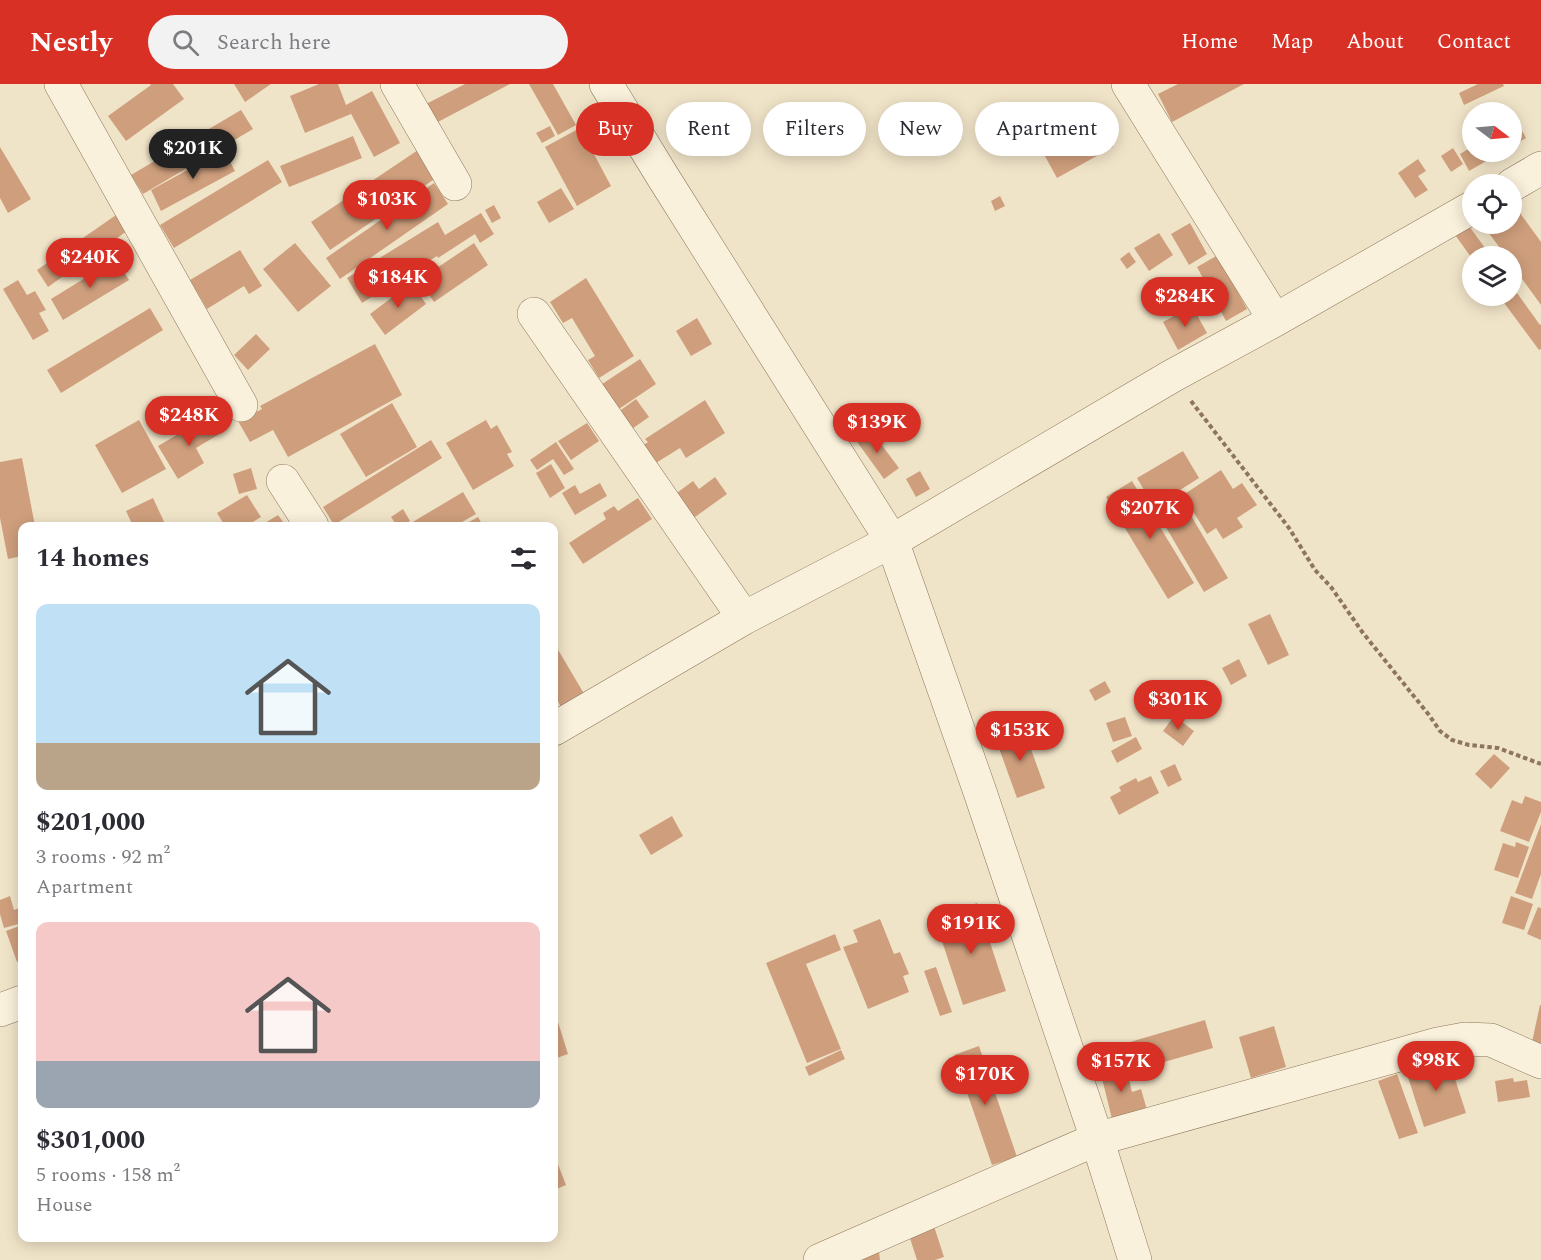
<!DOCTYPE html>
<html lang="en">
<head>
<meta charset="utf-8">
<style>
	:root { --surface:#fff; --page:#f2f2f3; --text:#2b2b33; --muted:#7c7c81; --accent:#d93025 }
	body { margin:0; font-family:Spectral,serif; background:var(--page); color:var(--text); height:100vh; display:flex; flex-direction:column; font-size:22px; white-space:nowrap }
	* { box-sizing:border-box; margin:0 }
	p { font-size:20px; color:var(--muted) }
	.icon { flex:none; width:33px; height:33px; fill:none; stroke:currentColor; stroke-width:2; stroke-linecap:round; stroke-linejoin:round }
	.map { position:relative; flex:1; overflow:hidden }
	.details { position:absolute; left:18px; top:438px; width:540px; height:720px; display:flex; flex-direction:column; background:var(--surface); border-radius:12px; box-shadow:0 3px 15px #0003 }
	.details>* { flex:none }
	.guide { position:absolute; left:576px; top:18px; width:570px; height:54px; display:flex; gap:12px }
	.needle { width:39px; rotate:106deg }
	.fabs { position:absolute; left:1462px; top:18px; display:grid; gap:12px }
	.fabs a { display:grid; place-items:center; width:60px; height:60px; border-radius:50%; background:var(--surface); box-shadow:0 3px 15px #0003; font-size:30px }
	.price { position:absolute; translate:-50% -51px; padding:0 14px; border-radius:21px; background:var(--accent); color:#fff; font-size:20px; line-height:39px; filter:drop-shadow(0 2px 3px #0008) }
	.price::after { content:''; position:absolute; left:50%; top:36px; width:18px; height:14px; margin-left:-9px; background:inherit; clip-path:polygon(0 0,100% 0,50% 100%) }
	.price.on { background:#222; color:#fff }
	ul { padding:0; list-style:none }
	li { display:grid; align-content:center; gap:12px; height:318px; padding:0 18px }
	li span { display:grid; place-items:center; height:186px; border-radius:12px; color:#555 }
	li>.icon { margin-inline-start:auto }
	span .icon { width:108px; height:108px; fill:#fffc; stroke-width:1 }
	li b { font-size:26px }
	h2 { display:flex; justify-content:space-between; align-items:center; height:72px; padding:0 18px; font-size:26px }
	.tag { padding:0 21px; border-radius:27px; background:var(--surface); box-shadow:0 3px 15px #0003; font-size:21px; line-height:54px }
	.tag.on { background:var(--accent); color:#fff }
	header { display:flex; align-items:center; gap:36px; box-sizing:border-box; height:84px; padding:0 30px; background:var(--accent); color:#fff }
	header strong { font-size:28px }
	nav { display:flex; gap:33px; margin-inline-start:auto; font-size:21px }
	.search { width:420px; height:54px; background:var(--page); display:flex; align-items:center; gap:15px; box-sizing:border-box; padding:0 21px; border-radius:33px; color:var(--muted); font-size:22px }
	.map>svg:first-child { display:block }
</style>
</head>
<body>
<header>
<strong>Nestly</strong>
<div class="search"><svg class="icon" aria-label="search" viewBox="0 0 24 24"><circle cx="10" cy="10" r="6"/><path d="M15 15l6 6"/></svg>Search here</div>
<nav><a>Home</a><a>Map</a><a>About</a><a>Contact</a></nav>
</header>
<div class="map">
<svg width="1541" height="1176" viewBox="0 0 1541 1176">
	<rect width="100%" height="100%" fill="#f0e4c8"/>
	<path fill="#cf9f7d" d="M150 0H173L184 15 126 57 108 32 151 1Z
		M234 0H271L245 18Z
		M319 0H338L346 21 372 7 400 59 374 73 348 24 351 30 305 49 290 12Z
		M465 0H510L436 39 426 20Z
		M529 0H553L576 41 558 51Z
		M1178 0H1244L1172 38 1158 10Z
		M1478 0H1503L1504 2 1464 21 1459 9Z
		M1085 25 1097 45 1101 43 1113 63 1057 94 1035 54Z
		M241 26 253 45 143 110 131 91Z
		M1517 37 1526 54 1512 62V40Z
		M550 42 555 52 542 59 536 49Z
		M580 44 611 102 577 122 545 63Z
		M353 52 362 74 289 103 280 82Z
		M1473 62V68H1502L1469 87 1460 70Z
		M0 63 31 115 8 129 0 114Z
		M1453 64 1463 80 1451 88 1441 72Z
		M224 66 235 87 161 127 151 106Z
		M418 66 436 94 330 166 311 138Z
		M1418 75 1426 87 1418 92 1428 106 1415 114 1398 89Z
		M268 76 282 98 174 164 160 141Z
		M434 99 448 120 340 195 326 174Z
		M561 104 574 125 549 139 537 118Z
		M1000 112 1005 122 995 127 991 117Z
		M1512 118 1541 158V221L1512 181V172H1506L1482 140H1512Z
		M494 121 501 134 492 139 485 126Z
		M481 129 494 150 480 159 475 150 438 174 437 172 362 219 347 194 438 138 445 151Z
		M116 131 127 147 48 203 37 186Z
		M1466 138 1491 172H1473V176L1453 148Z
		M1190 139 1207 170 1189 181 1171 150Z
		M1159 149 1173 171 1149 187 1134 164Z
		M295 159 331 202 298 228 263 185Z
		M474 159 488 181 434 218 419 196Z
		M240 166 262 202 249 210 244 202 207 225 190 196Z
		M1129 168 1136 178 1127 185 1120 175Z
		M1218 171 1247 225 1226 237 1197 183Z
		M116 175 129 196 63 236 51 215Z
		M586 194 634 272 599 294 588 276 595 272 572 234 563 239 550 218Z
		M18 196 27 211 35 207 46 226 39 229 49 247 33 256 3 205Z
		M411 199 426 220 385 251 370 230Z
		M1512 202 1540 241 1541 240V265L1539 266 1499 212H1512Z
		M1192 222 1207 249 1178 266 1163 238Z
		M150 224 163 246 61 309 47 286Z
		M697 234 712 260 691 272 676 247Z
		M256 250 270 265 248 286 234 271Z
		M375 260 402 311 288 373 273 346 250 358 238 337 262 325 260 322Z
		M640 275 656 300 613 329 596 304Z
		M636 315 649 333 626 349 614 331Z
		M705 316 725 349 686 374 680 364 651 382 639 364 648 358 645 355Z
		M392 319 417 363 366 393 340 350Z
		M211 331 221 349 196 364 204 379 178 395 158 362Z
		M139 336 166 385 122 409 95 361Z
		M486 336 491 345 497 341 512 368 507 370 514 382 473 406 446 359Z
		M587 339 599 357 571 376 558 357Z
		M869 344 899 384 884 395 855 355Z
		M431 356 442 374 334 441 323 423Z
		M556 358 574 385 564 391 553 375 537 386 530 376Z
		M1183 367 1199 394 1177 408 1228 494 1204 508 1137 394Z
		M22 374 35 442H22V472L8 475 0 434V378Z
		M551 380 565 404 550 414 536 389Z
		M251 384 257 405 239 410 233 390Z
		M1221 386 1233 405 1242 399 1257 421 1237 434 1243 443 1223 455 1216 444 1207 450 1183 411Z
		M920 387 930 405 916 413 906 395Z
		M715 393 727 410 688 438 670 414 693 397 699 405Z
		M1132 397 1194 499 1168 515 1106 413Z
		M600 399 607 412 575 431 562 409 575 401 580 410Z
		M463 408 476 430 455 442H406Z
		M247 411 261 433 246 442H225L217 429Z
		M153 414 166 442H133L126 427Z
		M638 414 652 435 583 480 569 459 606 435 603 429 614 422 618 427Z
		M403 425 410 437 401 442H397L391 433Z
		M278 431 286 442H260Z
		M478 433 483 442H462Z
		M1270 530 1289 571 1268 581 1248 540Z
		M554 559 586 613 563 627 554 610Z
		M1239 575 1247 592 1231 601 1222 584Z
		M1105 597 1111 608 1095 617 1089 606Z
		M1174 632 1194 647 1183 662 1163 647Z
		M1125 633 1132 652 1113 658 1106 639Z
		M1023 643 1045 704 1017 714 995 653Z
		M1136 653 1142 665 1117 679 1111 667Z
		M1494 670 1510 684 1491 705 1475 690Z
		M1175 680 1182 696 1168 703 1160 687Z
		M1151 692 1159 709 1119 731 1110 713 1121 707 1119 703 1136 694 1138 698Z
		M1525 712 1541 718V728L1529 758 1500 747 1512 716 1522 720Z
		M672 732 683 752 651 771 639 751Z
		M1541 740V790L1532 815 1515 809Z
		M1516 758 1529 763 1518 794 1494 786 1503 759 1515 763Z
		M10 812 14 826 22 823V839L4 844 0 830V816Z
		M1511 812 1533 820 1524 846 1502 839Z
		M977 819 1006 907 963 921 940 851 948 848 943 831Z
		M1538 823 1541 824V856L1527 850Z
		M880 835 894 870 900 868 909 890 903 892 909 908 868 925 843 863 858 858 853 846Z
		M22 841V876L17 878 6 847Z
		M835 850 841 866 806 880 841 965 807 979 766 879Z
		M936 883 952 928 940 932 924 887Z
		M1540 921H1541V969L1530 967Z
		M554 925 568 970 554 975Z
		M1205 936 1213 964 1136 986 1133 974 1100 983 1096 968Z
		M1274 942 1286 983 1251 994 1239 953Z
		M979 962 1017 1073 992 1081 954 971Z
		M841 966 845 975 809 992 805 983Z
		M1448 973 1466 1029 1424 1043 1406 987Z
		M1125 980 1132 1008 1141 1005 1147 1026 1112 1035 1100 986Z
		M1397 990 1418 1049 1399 1055 1378 997Z
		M1513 994 1514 998 1527 996 1530 1013 1498 1018 1495 997Z
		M554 1070 566 1101 554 1106Z
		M933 1139 944 1173 935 1176H917L908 1148Z
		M879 1168 880 1176H843Z"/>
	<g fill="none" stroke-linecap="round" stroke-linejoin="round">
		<defs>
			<path id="minor" d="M61 0 241 321
				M397 0 455 100
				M606 0 663 93 892 457 979 705 1097 1055 1135 1176
				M1128 0 1275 236
				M1512 101 1541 84
				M534 230 744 534
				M283 397 312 442
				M554 645 744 534 892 457 1172 292 1275 236 1473 123
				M0 926 22 918
				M820 1176 1097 1055 1438 960 1465 955 1491 956 1541 978"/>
		</defs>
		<use href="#minor" stroke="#8d765c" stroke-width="34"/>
		<path stroke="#8d765c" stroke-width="4" stroke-dasharray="4.5 3" stroke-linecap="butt" d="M1191 317 1289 444 1315 486 1331 503 1363 549 1429 631 1440 647 1452 656 1469 661 1498 664 1541 680"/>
		<use href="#minor" stroke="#faf1dc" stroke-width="33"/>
	</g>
</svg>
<div class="fabs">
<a><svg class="needle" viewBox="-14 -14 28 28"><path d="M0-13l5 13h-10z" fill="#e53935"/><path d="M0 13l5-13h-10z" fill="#7c7c81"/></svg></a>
<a><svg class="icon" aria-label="locate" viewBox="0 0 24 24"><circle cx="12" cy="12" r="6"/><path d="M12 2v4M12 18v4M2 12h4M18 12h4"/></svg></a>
<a><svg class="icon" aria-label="layers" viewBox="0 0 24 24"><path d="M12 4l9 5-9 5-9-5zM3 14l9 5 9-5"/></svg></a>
</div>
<b class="price on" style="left:193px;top:96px">$201K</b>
<b class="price" style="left:387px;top:147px">$103K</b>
<b class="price" style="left:90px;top:205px">$240K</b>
<b class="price" style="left:398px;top:225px">$184K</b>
<b class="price" style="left:1185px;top:244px">$284K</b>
<b class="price" style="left:189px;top:363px">$248K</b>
<b class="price" style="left:877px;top:370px">$139K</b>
<b class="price" style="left:1150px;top:456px">$207K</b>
<b class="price" style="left:1178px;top:647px">$301K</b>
<b class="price" style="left:1020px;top:678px">$153K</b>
<b class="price" style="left:971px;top:871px">$191K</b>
<b class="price" style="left:1436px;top:1008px">$98K</b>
<b class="price" style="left:1121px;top:1009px">$157K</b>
<b class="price" style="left:985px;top:1022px">$170K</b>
<div class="guide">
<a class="tag on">Buy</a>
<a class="tag">Rent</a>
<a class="tag">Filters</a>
<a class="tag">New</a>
<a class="tag">Apartment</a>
</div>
<section class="details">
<h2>14 homes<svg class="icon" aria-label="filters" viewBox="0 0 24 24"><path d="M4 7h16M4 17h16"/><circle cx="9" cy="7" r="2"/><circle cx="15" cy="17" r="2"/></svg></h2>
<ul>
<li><span style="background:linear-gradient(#bfe0f5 75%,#b9a48a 0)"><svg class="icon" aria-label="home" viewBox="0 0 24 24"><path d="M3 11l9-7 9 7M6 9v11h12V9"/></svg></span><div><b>$201,000</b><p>3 rooms · 92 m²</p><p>Apartment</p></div></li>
<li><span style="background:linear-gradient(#f6c9c9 75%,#9aa5b1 0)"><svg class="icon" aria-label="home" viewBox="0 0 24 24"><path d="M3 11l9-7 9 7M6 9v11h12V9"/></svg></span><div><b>$301,000</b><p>5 rooms · 158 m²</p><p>House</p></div></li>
</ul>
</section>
</div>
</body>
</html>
